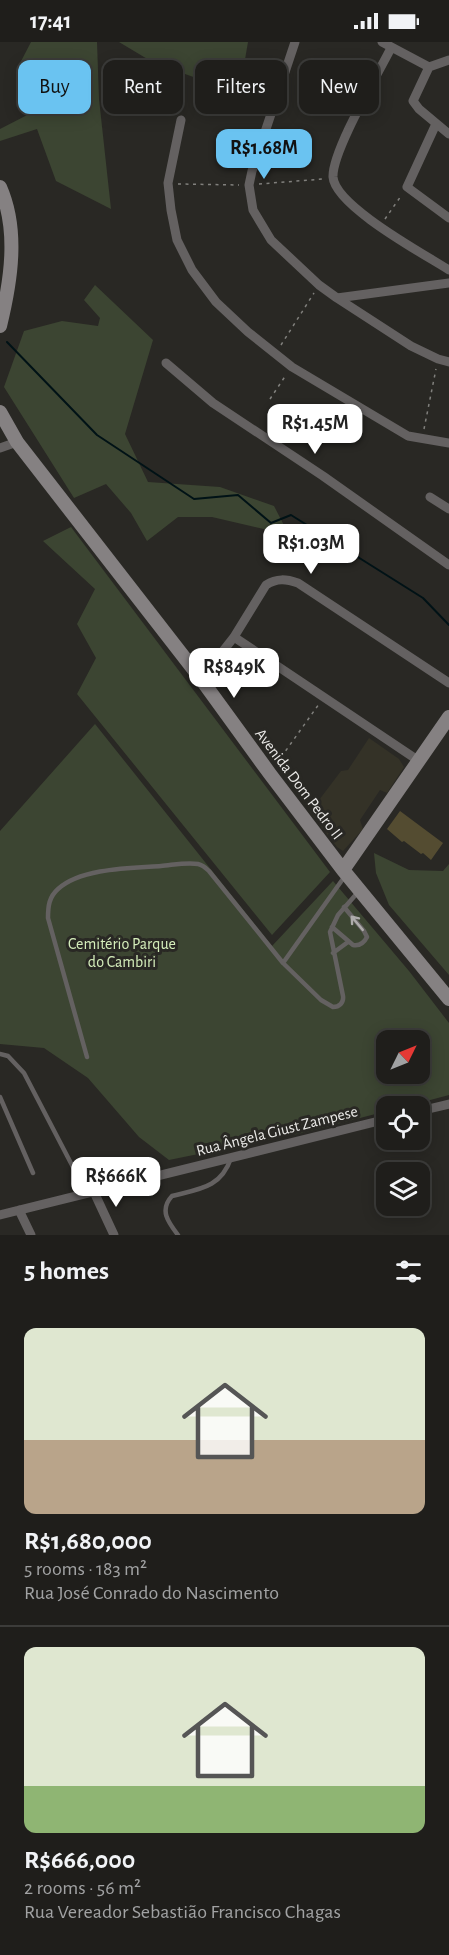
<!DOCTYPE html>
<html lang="en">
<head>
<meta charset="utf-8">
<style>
	:root { --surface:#1f1e1b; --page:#272724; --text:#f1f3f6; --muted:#a1a2a3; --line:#3c3c3a; --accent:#6ac3f1 }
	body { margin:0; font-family:"Alegreya Sans",sans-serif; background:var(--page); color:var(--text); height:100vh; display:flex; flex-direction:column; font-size:22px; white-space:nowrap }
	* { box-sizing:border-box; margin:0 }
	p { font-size:20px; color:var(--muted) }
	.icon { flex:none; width:33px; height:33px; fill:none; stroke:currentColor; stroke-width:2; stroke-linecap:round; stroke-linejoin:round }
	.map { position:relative; height:1193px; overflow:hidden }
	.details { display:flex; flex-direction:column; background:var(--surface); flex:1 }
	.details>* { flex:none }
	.hud { position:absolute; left:18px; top:18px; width:414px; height:54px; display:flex; gap:12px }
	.needle { width:39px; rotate:47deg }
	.tools { position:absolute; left:376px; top:988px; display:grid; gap:12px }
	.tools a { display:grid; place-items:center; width:54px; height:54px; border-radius:12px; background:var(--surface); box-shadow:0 3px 15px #0003,0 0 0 2px var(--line); font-size:30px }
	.price { position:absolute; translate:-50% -51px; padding:0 14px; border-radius:12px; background:#fff; color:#222; font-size:20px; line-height:39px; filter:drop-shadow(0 2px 3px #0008) }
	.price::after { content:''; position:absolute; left:50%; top:36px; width:18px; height:14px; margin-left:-9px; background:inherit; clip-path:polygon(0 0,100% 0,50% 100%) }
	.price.on { background:var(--accent); color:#111 }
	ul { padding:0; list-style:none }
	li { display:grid; align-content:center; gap:12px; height:318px; padding:0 24px }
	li+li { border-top:2px solid var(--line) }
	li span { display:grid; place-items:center; height:186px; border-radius:12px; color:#555 }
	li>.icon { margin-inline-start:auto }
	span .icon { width:108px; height:108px; fill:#fffc; stroke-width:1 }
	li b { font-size:26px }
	h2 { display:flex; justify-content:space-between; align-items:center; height:72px; padding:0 24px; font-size:26px }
	.chip { padding:0 21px; border-radius:12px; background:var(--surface); box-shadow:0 3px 15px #0003,0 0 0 2px var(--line); font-size:21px; line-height:54px }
	.chip.on { background:var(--accent); color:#111 }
	.status { display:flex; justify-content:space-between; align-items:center; height:42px; padding:0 30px; background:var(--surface); direction:ltr }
	.status svg { height:16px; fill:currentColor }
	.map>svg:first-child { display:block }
</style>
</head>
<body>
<div class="status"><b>17:41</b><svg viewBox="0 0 49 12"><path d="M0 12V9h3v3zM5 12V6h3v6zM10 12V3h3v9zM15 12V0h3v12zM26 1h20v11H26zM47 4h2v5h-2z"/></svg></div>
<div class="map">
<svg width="449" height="1193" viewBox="0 0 449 1193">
	<rect width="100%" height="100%" fill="#292824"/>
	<path fill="#343227" d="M369 696 399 717 404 725 387 751 380 748 360 778 363 787 343 809 337 805 310 770 341 729 348 728Z"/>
	<path fill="#3c4532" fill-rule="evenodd" d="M31 0H97L99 57 111 167 56 139 37 87 0 99V87L37 68 17 27Z
		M119 0H248L238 58 216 43 154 21Z
		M95 243 153 298 125 392 148 440 220 445 274 464 289 493 212 475H178L147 499 131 471 106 442 74 456 4 345 24 289 62 279 98 284 100 276 84 258Z
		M71 485 330 830 272 893 77 652 96 616 77 582 95 547 43 499Z
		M95 682 272 904 333 839 409 929 449 981V1053L404 1065H387V1069L302 1091 169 1118 139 1095 88 1036 44 1006 0 1002V789ZM387 999H420V1032H387Z
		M374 811 409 828 443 829 449 822V933L389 863 376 831Z"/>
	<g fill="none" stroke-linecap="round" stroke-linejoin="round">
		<path stroke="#001216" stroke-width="2" d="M7 300 97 393 194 457 238 453 271 481 291 473 423 556 449 583"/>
	</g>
	<path fill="#544c31" d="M400 769 443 801 431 818 423 811 421 812 404 799 402 800 387 787Z"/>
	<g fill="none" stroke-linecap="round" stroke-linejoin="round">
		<path stroke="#81807d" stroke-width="1.5" stroke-dasharray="3 4.5" stroke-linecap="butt" d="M178 142 239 143
			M259 142 323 137
			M385 177 401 154
			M281 303 314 251
			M270 357 286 333
			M424 387 436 327
			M277 721 319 662"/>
		<path stroke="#646161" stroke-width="4.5" d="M332 885 353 903C359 904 364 901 367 895L364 889 344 865
			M333 911 348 900
			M283 921 321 958 333 965C339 965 344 961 343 954L330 890 338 873 359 849
			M0 1012 8 1014 24 1031 87 1152
			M87 1015 48 876C48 864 49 855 58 847 81 826 131 826 161 824 173 823 186 820 198 822 203 823 206 826 209 829L283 921 345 834
			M0 1055 33 1131
			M178 1193C168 1180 159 1168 172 1154 199 1147 221 1146 231 1116"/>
		<path stroke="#646161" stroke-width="9" d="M295 0 252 129 249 143 253 168 271 198 319 243 337 256 411 304 438 317 449 320
			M382 0 429 25 449 18
			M391 6C378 32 332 109 333 135 335 164 424 212 449 228
			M429 25 413 59 419 67 449 92
			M181 78 168 141 171 168 177 198 192 228 216 260 248 290 292 325 408 394 449 401
			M436 82 407 145 449 176
			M337 256 449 241
			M166 321 213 361 323 434 449 523
			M0 406 17 400
			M430 455 449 467
			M234 595 419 719
			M201 637 234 595 266 543C277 536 286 537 298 541L449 641
			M420 1069 449 1062
			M94 1150 114 1193
			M19 1168 31 1193
			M0 1173 387 1077"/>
		<path stroke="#858182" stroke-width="14" d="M0 145C19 188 11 239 0 284
			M0 370 17 400 201 637 270 732 343 828 449 957
			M343 828 449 675"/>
	</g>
	<defs><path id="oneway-shaft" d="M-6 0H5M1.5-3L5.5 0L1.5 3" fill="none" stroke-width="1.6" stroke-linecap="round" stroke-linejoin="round" transform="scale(1.5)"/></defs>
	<use stroke="#aeacab" href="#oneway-shaft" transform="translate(357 881) rotate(-130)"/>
	<g text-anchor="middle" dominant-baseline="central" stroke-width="6" stroke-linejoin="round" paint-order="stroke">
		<g font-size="16" fill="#ebeae8" stroke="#292824">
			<text transform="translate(299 742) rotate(53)">Avenida Dom Pedro II</text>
			<text transform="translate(277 1089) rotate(-14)">Rua Ângela Giust Zampese</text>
		</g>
		<g font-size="16" fill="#d5eebb" stroke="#292824">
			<text x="122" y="902">Cemitério Parque<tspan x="122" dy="18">do Cambiri</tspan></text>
		</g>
	</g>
</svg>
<div class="tools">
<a><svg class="needle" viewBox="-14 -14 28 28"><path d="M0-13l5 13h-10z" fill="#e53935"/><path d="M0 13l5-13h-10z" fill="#a1a2a3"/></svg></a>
<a><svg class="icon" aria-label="locate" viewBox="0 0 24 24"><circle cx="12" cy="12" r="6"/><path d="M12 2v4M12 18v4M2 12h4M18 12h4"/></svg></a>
<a><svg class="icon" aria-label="layers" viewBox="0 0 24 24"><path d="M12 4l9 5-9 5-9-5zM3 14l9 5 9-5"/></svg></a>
</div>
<b class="price on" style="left:264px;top:138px">R$1.68M</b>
<b class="price" style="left:315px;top:413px">R$1.45M</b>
<b class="price" style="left:311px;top:533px">R$1.03M</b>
<b class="price" style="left:234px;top:657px">R$849K</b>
<b class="price" style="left:116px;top:1166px">R$666K</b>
<div class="hud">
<a class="chip on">Buy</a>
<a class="chip">Rent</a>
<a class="chip">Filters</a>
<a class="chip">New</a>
</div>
</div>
<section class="details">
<h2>5 homes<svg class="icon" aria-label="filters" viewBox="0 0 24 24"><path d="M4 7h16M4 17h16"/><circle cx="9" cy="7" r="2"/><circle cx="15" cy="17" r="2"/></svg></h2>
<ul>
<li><span style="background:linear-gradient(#dfe7d0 60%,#b9a48a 0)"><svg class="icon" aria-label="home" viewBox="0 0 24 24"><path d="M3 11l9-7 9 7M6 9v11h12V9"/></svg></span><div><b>R$1,680,000</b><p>5 rooms · 183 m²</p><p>Rua José Conrado do Nascimento</p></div></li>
<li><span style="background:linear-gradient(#dfe7d0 75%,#8fb573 0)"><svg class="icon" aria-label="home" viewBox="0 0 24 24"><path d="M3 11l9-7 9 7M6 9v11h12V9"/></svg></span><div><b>R$666,000</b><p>2 rooms · 56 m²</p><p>Rua Vereador Sebastião Francisco Chagas</p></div></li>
</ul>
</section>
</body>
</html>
